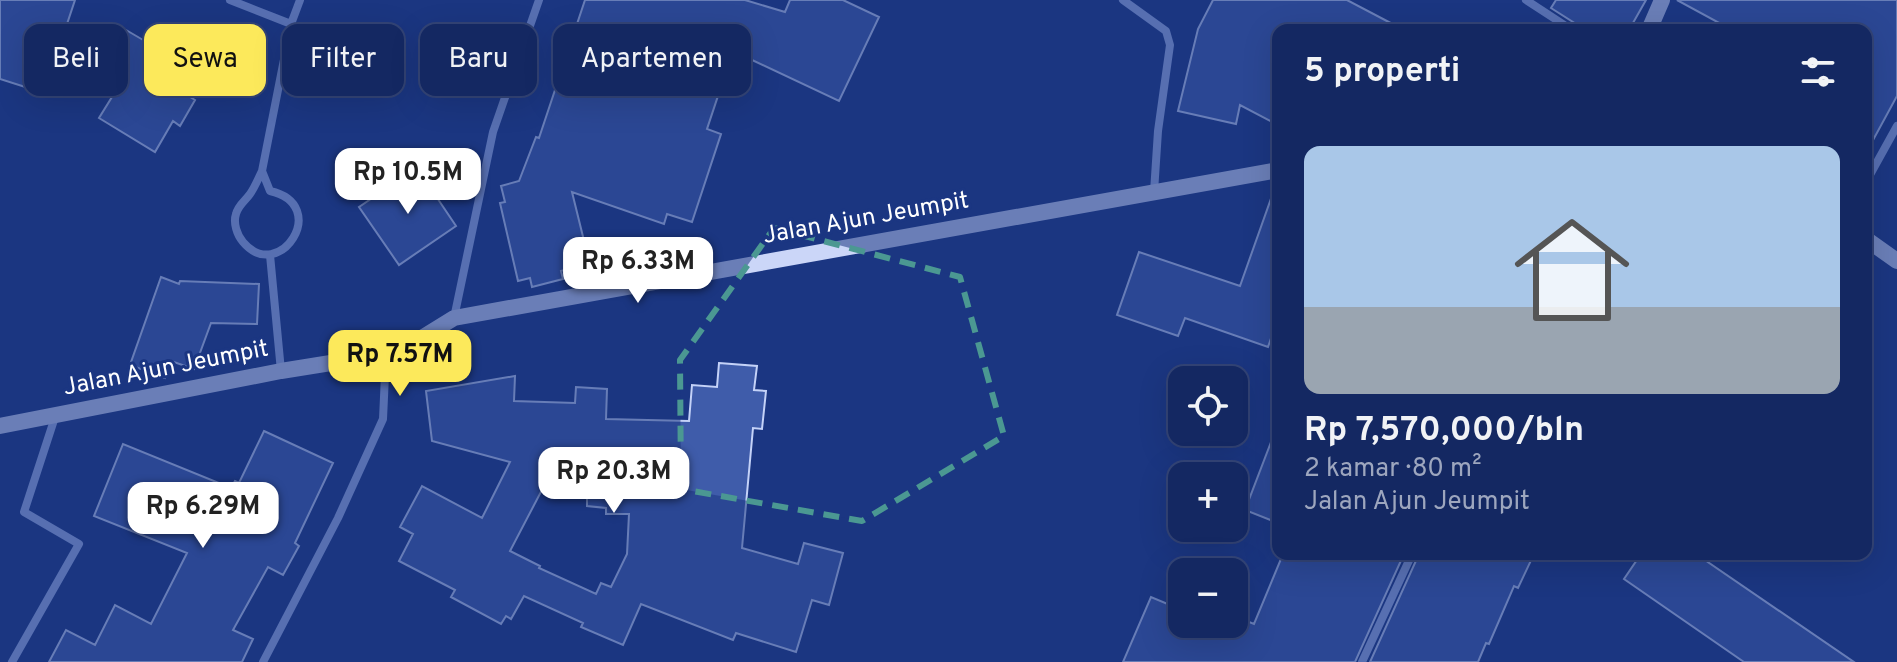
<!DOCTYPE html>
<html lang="id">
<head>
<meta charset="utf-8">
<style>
	:root { --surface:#142862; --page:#21346b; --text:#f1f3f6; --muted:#9da6be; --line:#347; --accent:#fce95b }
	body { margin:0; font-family:Overpass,sans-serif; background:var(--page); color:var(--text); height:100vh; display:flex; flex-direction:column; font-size:30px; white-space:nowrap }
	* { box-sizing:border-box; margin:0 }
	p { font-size:26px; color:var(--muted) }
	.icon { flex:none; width:44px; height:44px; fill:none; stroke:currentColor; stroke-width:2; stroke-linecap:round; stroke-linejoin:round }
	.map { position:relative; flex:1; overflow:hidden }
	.panel { position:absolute; left:1272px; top:24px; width:600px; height:536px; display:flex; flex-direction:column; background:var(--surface); border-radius:16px; box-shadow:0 8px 32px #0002,0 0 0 2px var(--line) }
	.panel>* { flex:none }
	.hud { position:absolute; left:24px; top:24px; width:760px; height:72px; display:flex; gap:16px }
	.buttons { position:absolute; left:1168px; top:366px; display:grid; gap:16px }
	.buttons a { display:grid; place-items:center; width:80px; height:80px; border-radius:16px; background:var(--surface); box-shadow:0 8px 32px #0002,0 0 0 2px var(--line); font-size:40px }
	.price { position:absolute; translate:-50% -68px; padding:0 18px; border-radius:16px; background:#fff; color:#222; font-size:26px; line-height:52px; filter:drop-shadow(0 2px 4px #0008) }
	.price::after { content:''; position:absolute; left:50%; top:48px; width:24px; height:18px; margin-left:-12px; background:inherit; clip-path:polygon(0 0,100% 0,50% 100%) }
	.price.on { background:var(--accent); color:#111 }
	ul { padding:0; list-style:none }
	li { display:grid; align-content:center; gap:16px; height:424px; padding:0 32px }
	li+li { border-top:2px solid var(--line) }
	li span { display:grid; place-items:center; height:248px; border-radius:16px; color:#555 }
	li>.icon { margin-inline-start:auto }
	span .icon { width:144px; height:144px; fill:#fffc; stroke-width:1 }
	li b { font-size:34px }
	h2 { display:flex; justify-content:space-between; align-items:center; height:96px; padding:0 32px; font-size:34px }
	.tag { padding:0 28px; border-radius:16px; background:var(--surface); box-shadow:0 8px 32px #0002,0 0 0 2px var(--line); font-size:28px; line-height:72px }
	.tag.on { background:var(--accent); color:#111 }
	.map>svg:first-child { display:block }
</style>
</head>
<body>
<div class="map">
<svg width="1897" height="662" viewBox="0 0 1897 662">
	<rect width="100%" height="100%" fill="#1b3682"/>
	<path fill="#3f5caa" stroke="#c4d2f8" stroke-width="2" fill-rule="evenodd" d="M0 0H75L44 93 0 79Z
		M585 0H745L785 12 790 0H843L879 17 839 101 733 51 707 129 721 134 692 222 667 214 664 224 572 192 588 257 570 261 572 268 561 271 563 279 532 287 530 278 518 281 500 203 505 202 501 186 519 181 536 137 539 138Z
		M1213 0H1347L1404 30H1278V125L1240 105 1236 124 1178 111 1198 29Z
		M1556 0H1646L1629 30H1579L1576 24 1551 8Z
		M1677 0H1897V96L1866 153V30H1732Z
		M126 30 179 61 166 82 195 100 180 126 173 121 155 152 99 118 120 84 101 73Z
		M417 168 456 226 399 265 359 207Z
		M1274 190 1278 191V318L1268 347 1185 318 1178 336 1117 315 1139 252 1240 286Z
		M161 277 179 284 180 281 259 284 257 324 211 323 194 369 171 361 165 378 130 365Z
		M719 363 757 366 754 390 766 391 762 429 753 428 742 548 798 564 804 543 843 553 829 605 812 600 796 652 736 633 733 640 641 604 623 645 581 627 583 623 524 596 511 619 506 616 501 624 451 597 455 590 399 561 413 534 400 527 422 486 482 518 510 462 432 441 426 391 515 376 514 401 575 403 576 387 607 389 606 419 689 421 692 385 717 387ZM544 486 587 488V506L606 508V514H629L627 554 611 587 601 583 596 594 539 568 540 566 510 551Z
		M1276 429H1278V523L1245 510Z
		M264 431 333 463 295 543 299 546 283 575 268 567 233 630 253 639 242 662H49L66 630 95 645 115 605 151 624 187 553 94 516 123 444 231 488 235 481 239 483Z
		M1283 554H1404L1355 662H1123L1151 597 1182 610V624H1216L1234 631V616L1254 624Z
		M1419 554H1534L1518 588 1514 586 1489 644 1486 643 1478 662H1370Z
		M1641 554H1696L1854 662H1744L1624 579Z"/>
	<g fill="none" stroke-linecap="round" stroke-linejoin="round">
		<path stroke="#9fb4ea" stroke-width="8" d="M230 0 291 24
			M1123 0 1166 31 1170 45 1158 131 1154 192
			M1526 0 1572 30
			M262 171 270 191C332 205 279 285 243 242 237 235 233 223 236 214 238 205 246 200 250 194 255 187 258 179 262 171Z
			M262 171 291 24 300 0
			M1866 182 1897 126
			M270 255 281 371
			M454 318 493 132 539 0
			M12 662 79 544 24 512 56 414
			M263 662 338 518 383 419 385 375 397 355
			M1362 662 1412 554"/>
		<path stroke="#cbd6f8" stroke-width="16" d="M1649 30 1662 0
			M1866 239 1897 261
			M0 426 281 371 399 352 454 318 1278 170"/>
	</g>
	<path d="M0 0H1897V662H0ZM774 228 960 277 1004 436 862 521 681 489 680 360Z" fill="#1b3682" fill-opacity=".55" fill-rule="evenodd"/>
	<path fill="none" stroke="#4b9892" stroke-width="6" stroke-dasharray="16 10" stroke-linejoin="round" d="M774 228 960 277 1004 436 862 521 681 489 680 360Z"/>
	<g text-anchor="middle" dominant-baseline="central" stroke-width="6" stroke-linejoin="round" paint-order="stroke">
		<g font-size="24" fill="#fff" stroke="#1b3682">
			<text transform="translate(866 219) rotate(-10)">Jalan Ajun Jeumpit</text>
			<text transform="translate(166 369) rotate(-11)">Jalan Ajun Jeumpit</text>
		</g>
	</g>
</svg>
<div class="buttons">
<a><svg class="icon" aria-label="locate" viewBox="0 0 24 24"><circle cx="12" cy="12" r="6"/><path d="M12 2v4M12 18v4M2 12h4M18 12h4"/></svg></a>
<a>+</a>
<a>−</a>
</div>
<b class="price" style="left:408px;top:216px">Rp 10.5M</b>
<b class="price" style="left:638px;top:305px">Rp 6.33M</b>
<b class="price on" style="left:400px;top:398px">Rp 7.57M</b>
<b class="price" style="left:614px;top:515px">Rp 20.3M</b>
<b class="price" style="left:203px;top:550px">Rp 6.29M</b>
<div class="hud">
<a class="tag">Beli</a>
<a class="tag on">Sewa</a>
<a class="tag">Filter</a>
<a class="tag">Baru</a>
<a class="tag">Apartemen</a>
</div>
<section class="panel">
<h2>5 properti<svg class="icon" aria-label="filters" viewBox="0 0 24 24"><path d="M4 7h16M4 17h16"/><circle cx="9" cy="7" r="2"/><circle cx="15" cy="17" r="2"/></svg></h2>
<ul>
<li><span style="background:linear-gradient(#a9c7e8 65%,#9aa5b1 0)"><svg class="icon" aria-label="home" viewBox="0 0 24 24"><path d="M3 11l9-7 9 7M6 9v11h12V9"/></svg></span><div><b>Rp 7,570,000/bln</b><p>2 kamar · 80 m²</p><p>Jalan Ajun Jeumpit</p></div></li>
</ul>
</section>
</div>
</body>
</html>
